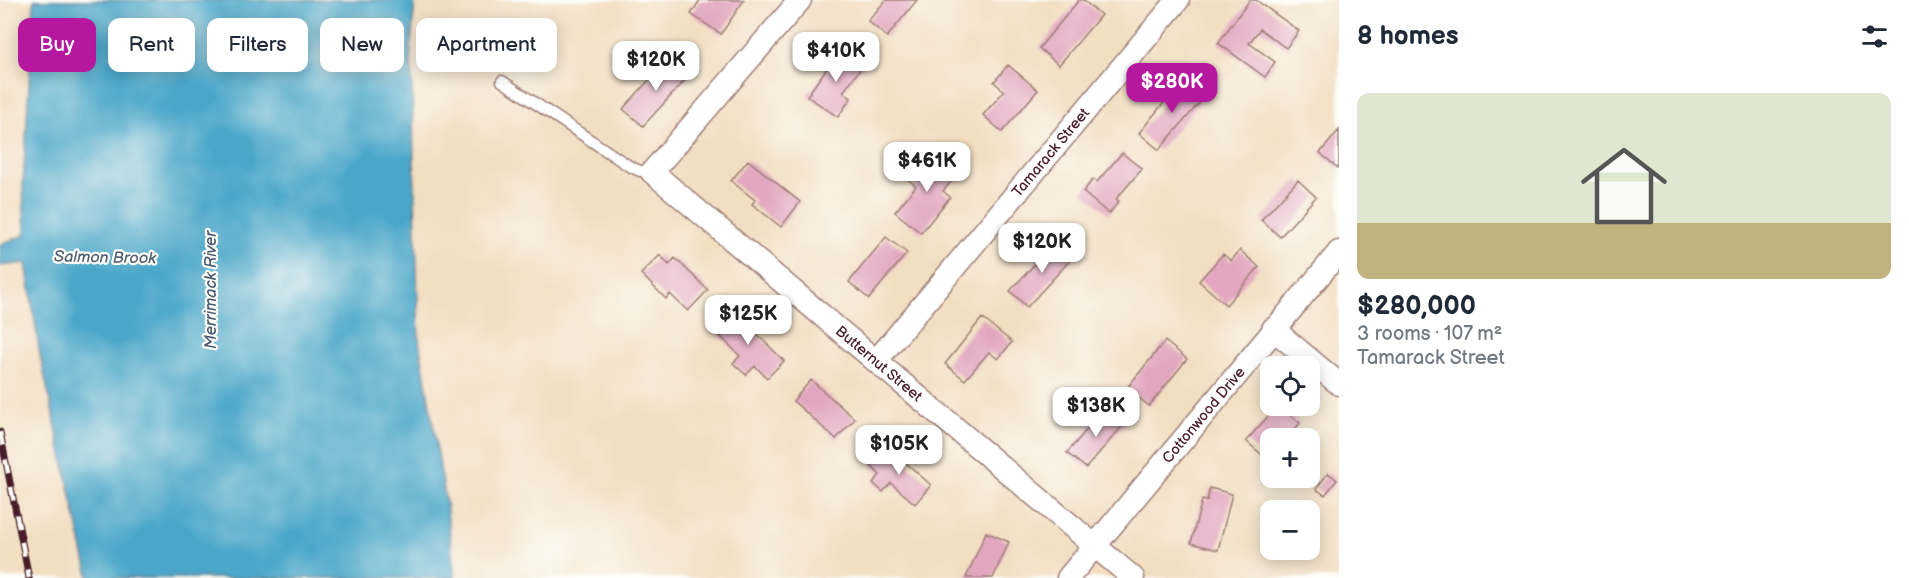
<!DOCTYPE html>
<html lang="en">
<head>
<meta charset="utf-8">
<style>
	:root { --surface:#fff; --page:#f2f2f3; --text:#1f2937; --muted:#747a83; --accent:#b5179e }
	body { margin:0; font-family:"Balsamiq Sans",sans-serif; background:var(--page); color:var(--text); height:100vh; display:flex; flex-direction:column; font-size:22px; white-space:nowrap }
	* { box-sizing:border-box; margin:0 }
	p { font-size:20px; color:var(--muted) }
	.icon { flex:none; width:33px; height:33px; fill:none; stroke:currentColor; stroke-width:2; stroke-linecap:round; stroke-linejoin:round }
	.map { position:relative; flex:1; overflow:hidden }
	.drawer { display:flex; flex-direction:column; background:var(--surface); width:570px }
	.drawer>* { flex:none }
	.guide { position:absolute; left:18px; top:18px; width:570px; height:54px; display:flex; gap:12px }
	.controls { position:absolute; left:1260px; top:356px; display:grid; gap:12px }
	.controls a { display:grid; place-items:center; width:60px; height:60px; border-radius:12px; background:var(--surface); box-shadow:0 3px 15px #0003; font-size:30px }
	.price { position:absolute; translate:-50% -51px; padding:0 14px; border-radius:12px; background:#fff; color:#222; font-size:20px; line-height:39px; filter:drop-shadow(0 2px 3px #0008) }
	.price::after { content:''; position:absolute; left:50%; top:36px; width:18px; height:14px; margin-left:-9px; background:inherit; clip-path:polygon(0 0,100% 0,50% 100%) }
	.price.on { background:var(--accent); color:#fff }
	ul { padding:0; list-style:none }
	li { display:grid; align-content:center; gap:12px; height:318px; padding:0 18px }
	li span { display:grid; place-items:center; height:186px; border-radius:12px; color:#555 }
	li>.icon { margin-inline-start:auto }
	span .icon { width:108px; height:108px; fill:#fffc; stroke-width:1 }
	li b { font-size:26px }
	h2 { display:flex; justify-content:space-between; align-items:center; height:72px; padding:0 18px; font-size:26px }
	.chip { padding:0 21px; border-radius:12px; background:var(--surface); box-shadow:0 3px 15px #0003; font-size:21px; line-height:54px }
	.chip.on { background:var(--accent); color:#fff }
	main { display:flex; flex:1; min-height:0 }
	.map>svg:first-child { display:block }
</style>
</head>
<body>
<main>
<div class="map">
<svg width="1339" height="578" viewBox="0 0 1339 578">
	<rect width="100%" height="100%" fill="#fdfcf7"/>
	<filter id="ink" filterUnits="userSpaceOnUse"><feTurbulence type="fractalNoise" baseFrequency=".0167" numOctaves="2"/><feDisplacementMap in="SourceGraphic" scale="12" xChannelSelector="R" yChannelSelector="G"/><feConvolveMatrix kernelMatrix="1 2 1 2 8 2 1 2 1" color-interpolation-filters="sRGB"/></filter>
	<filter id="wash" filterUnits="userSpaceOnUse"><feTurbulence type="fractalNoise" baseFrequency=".008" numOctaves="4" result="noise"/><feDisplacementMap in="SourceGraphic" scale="24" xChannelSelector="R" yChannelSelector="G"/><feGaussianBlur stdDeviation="1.35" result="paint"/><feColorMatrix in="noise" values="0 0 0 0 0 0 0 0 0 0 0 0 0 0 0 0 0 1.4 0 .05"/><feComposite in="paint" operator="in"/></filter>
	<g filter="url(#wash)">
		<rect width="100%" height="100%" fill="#f2dec1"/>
		<path fill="#4ba7c9" stroke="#4a637a" stroke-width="1.5" d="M34 0H415L411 48 419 340 446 502 455 578H89L40 355 26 263 0 266V244L25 235 23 185Z"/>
		<g id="blocks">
			<path fill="#e2a6bf" d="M700 0H744L721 34 691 14Z
				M886 0H917L887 37 868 21Z
				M1079 0H1083L1101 15 1059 65 1039 48Z
				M1250 0H1256L1299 31 1286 48 1260 29 1249 43 1275 62 1265 77 1218 43Z
				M841 48 864 64 843 92 851 98 838 117 807 96Z
				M669 58 689 76 643 126 623 109Z
				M1008 65 1038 90 1002 132 983 115 1004 91 994 82Z
				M1185 77 1206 95 1159 150 1139 133Z
				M1339 130V169L1320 153Z
				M1122 153 1142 169 1116 199 1119 201 1109 214 1083 192 1093 179 1097 182Z
				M925 156 934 164 939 157 959 173 943 191 950 197 921 233 895 212 916 186 906 178Z
				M748 160 800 202 781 227 752 204 755 200 731 181Z
				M1298 180 1316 197 1280 237 1261 220Z
				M886 237 907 253 869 299 849 282Z
				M1056 241 1073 257 1027 307 1010 291Z
				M1240 250 1259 267 1226 305 1199 281 1223 254 1231 261Z
				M660 255 669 265 675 258 708 290 688 311 670 294 666 299 641 274Z
				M734 311 784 361 767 378 755 366 746 375 733 363 740 356 714 330Z
				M982 318 1012 342 998 359 989 352 965 380 945 364Z
				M1165 341 1187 359 1149 406 1127 388Z
				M811 380 855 419 836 439 793 401Z
				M1278 405 1300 423 1287 438H1270V458L1268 460 1246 441Z
				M1106 407 1125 423 1086 468 1067 453Z
				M888 447 931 485 915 504 891 483 883 492 873 483 880 475 871 466Z
				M1328 473 1337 480 1325 495 1316 489Z
				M1210 488 1232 494 1218 550 1191 543 1202 500 1207 501Z
				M986 532 1009 542 993 578H966Z"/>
		</g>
	</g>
	<g filter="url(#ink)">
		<use href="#blocks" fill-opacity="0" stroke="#9e7e76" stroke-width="1.5"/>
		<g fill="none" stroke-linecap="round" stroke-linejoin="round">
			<defs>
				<path id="service" d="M502 81 629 166 640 171 652 172"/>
				<g id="minor">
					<path id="s1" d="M800 0 652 172 1133 578"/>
					<path d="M1273 329 1339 384"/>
					<path id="s2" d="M876 361 1178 0"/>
					<path id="s3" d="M1068 578 1339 252"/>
				</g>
			</defs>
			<use href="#service" stroke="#9e7e76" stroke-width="13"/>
			<use href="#minor" stroke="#9e7e76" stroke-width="25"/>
			<use href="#service" stroke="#fff" stroke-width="10"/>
			<use href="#minor" stroke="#fff" stroke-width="22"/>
			<defs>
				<path id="rail" d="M0 432 29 578"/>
			</defs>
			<use href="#rail" stroke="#4a1f2b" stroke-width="7"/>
			<use href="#rail" stroke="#fdfcf7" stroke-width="4.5" stroke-dasharray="14" stroke-linecap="butt"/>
		</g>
	</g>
	<g text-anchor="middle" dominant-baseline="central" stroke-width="4.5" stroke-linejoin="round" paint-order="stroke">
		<g font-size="15" fill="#4a1f2b" stroke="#fdfcf7">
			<text stroke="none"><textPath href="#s2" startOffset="272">Tamarack Street</textPath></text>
			<text stroke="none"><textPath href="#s1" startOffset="524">Butternut Street</textPath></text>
			<text stroke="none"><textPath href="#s3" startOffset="212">Cottonwood Drive</textPath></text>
		</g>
		<g font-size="16" font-style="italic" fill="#4a5c72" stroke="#fdfcf7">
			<text transform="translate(105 258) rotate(1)">Salmon Brook</text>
			<text transform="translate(211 290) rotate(-90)">Merrimack River</text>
		</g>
	</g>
</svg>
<div class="controls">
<a><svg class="icon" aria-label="locate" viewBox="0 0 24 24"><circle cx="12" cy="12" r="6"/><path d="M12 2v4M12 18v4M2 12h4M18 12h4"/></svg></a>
<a>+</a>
<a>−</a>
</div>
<b class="price" style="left:836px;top:83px">$410K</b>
<b class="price" style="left:656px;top:92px">$120K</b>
<b class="price on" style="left:1172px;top:114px">$280K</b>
<b class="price" style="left:927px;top:193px">$461K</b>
<b class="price" style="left:1042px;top:274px">$120K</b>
<b class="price" style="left:748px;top:346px">$125K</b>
<b class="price" style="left:1096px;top:438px">$138K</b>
<b class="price" style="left:899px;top:476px">$105K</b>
<div class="guide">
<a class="chip on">Buy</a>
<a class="chip">Rent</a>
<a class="chip">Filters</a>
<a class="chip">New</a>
<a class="chip">Apartment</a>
</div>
</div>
<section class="drawer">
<h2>8 homes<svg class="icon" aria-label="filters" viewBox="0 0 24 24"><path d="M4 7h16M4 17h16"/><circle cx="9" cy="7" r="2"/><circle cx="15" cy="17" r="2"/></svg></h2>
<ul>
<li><span style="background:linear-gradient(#dfe7d0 70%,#c2b280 0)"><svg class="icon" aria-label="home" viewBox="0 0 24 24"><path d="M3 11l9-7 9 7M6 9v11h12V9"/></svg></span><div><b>$280,000</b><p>3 rooms · 107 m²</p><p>Tamarack Street</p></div></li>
</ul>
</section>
</main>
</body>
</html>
